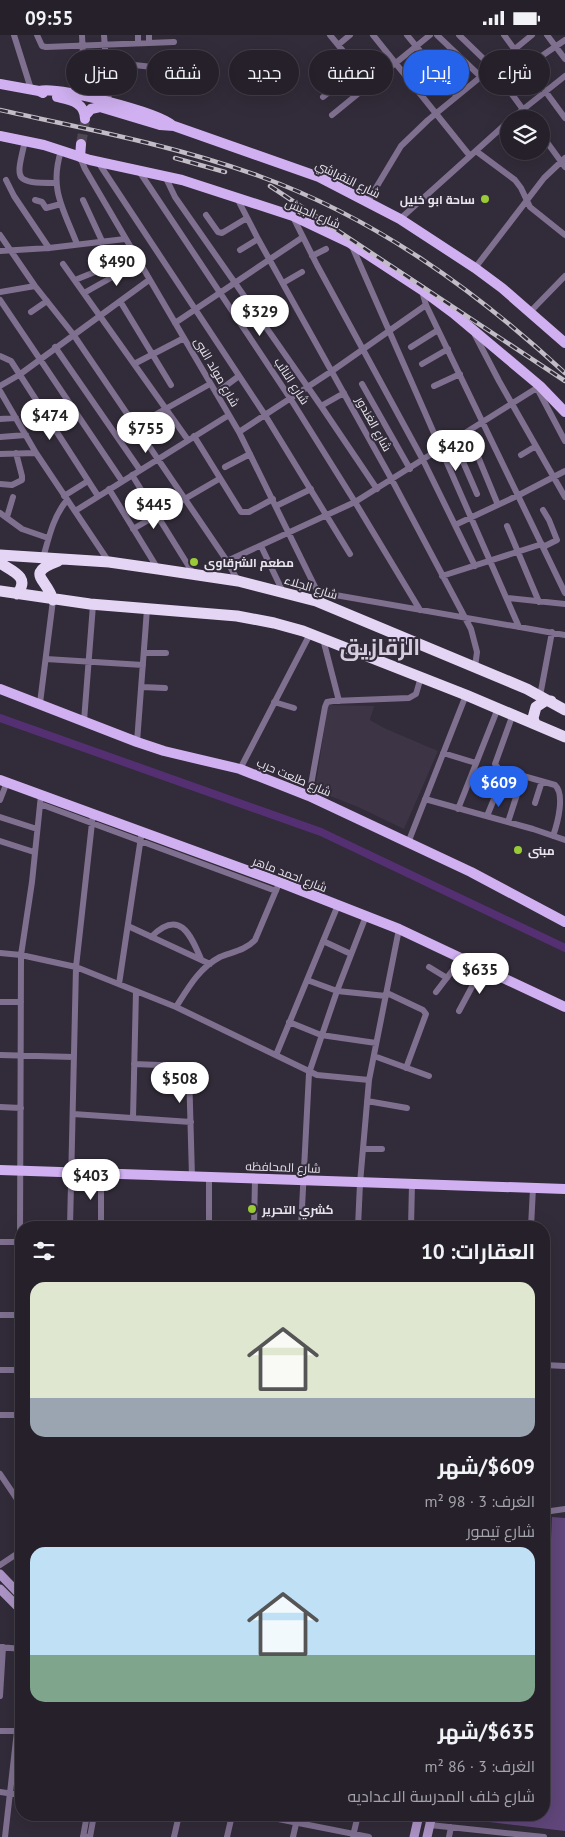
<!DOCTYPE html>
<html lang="ar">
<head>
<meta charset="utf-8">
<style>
	:root { --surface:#26202b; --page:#322d37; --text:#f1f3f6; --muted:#a4a3a9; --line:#423e47; --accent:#2563eb }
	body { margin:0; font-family:"PT Sans",Cairo,sans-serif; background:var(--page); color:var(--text); direction:rtl; height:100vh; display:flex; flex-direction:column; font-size:19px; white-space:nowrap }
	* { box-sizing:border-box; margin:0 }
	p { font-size:16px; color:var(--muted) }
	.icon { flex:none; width:28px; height:28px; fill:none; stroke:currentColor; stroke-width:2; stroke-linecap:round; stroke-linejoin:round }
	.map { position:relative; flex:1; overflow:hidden; direction:ltr }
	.side { position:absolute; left:15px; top:1186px; width:535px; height:600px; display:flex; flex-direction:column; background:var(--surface); border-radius:20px; box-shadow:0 5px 20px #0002,0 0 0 1px var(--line); direction:rtl }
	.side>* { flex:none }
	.hud { position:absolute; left:15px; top:15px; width:535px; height:45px; direction:rtl; display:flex; gap:10px }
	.buttons { position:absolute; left:500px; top:75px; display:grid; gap:10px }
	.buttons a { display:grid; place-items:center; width:50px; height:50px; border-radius:50%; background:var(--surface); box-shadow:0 5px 20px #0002,0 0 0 1px var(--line); font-size:25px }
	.price { position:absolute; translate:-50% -42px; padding:0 11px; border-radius:18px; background:#fff; color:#222; font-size:16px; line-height:32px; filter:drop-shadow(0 1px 2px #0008) }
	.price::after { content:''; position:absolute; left:50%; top:30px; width:15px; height:11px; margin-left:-8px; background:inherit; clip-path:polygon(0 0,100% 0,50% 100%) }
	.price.on { background:var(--accent); color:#fff }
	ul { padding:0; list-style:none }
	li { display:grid; align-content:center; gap:10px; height:265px; padding:0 15px }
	li span { display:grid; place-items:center; height:155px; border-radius:15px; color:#555 }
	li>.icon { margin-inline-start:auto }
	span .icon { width:90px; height:90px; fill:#fffc; stroke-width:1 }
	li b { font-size:21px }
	h2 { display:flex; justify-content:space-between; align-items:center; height:60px; padding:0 15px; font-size:21px }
	.chip { padding:0 18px; border-radius:22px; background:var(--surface); box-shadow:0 5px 20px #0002,0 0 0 1px var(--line); font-size:18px; line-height:45px }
	.chip.on { background:var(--accent); color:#fff }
	.status { display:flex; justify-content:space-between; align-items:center; height:35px; padding:0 25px; background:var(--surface); direction:ltr }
	.status svg { height:14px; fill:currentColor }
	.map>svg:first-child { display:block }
</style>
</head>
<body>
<div class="status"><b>09:55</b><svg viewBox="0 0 49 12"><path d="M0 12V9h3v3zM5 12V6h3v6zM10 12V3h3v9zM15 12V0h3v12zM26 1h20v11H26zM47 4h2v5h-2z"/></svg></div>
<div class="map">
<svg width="565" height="1802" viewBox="0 0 565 1802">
	<rect width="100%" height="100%" fill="#322b39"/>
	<path fill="#3d3446" d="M328 670 374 671 370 685 384 693 438 716 404 794 358 772 315 755Z"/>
	<path fill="#60467a" d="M552 1482 565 1483V1796L448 1782V1780H544V1593H547Z"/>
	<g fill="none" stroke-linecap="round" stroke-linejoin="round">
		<path stroke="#543073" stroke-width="8" d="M0 683 321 797 565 913"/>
		<path stroke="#4d4754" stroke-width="10" stroke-dasharray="10 5" stroke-linecap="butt" d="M81 109 85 87"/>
		<path stroke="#7f7090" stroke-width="6" d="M14 0 31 54
			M37 0 42 11 46 12 174 7
			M82 0 85 62
			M104 0 109 67
			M330 0 370 49
			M373 0 470 121
			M407 0 457 61
			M437 0 480 41
			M459 0 492 32 530 84
			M504 0 565 83
			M547 0 565 24
			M138 8V0
			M149 8V0
			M338 10 350 0
			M106 27 153 32
			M527 31 565 5
			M323 62 358 34
			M332 80 430 0
			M511 84 565 41
			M541 99 565 132
			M25 106C16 145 13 148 55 148
			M61 116C49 154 63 173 77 209
			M476 116 515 145 521 153 530 172 565 200
			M80 122 85 134 239 397 323 568
			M98 127 265 380 350 519
			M139 136 290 363 355 467 420 575
			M165 141 175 162 321 371 377 454
			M6 145 14 161 49 213
			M237 163 258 204 392 445 471 594 477 617 475 632
			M35 165 42 167 46 173 61 169
			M83 165 102 206
			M368 166 401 111 428 85 532 0
			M206 180 218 197 222 198 247 183
			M293 182 317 230 423 425 475 531
			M400 184 509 86
			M0 200 35 251 73 299 227 526 238 546
			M351 209 519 592
			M240 215 258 204
			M0 216 49 213 125 204
			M312 221 326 214
			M63 229 188 405
			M475 233 544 143 565 123
			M75 245 112 230 118 231 122 237
			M283 248 302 237
			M422 256 426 270 565 558
			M0 257 35 251
			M84 258 139 227
			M0 265 122 446
			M120 266 171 350
			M31 277 47 266
			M530 277 565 241
			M175 288 303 202
			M475 300 499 346 565 462
			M55 312 140 435
			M411 312 438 295
			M0 321 11 326 98 461
			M134 329 184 303
			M422 329 448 314
			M362 349 410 434
			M0 351 19 340 149 245
			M434 351 460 339
			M537 353 565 406
			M0 356 36 418 109 527
			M216 358 239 341
			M321 371 344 358
			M0 384 16 383
			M135 391 210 349
			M239 397 332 336 426 270
			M194 401 241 477H249L273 464
			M0 402 26 400
			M454 406 477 459
			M474 412 498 470
			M0 419 36 418
			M521 420 536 411
			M225 432 250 419
			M132 440 193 538
			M0 449 12 450 22 445V441L16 418
			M109 454 158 534
			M64 461 88 446
			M276 471 311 454
			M75 476 229 380
			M0 478 22 494 48 503
			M7 482 13 462
			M455 490 519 460 565 436
			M507 491 539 567
			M133 494 219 444
			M261 511 283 557
			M543 512 557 505 549 485 543 475
			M43 523C49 502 53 482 67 465
			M227 526 355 467 540 351
			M442 541 542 509
			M318 557 565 600
			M507 563 565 569
			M323 604 339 666
			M144 618H166
			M46 624 143 630
			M142 652 165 653
			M540 661 552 597
			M274 667 294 673
			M40 668 53 565
			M513 679 495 729 499 734 555 750C565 759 558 787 553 801
			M84 686 93 570
			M137 707 147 574
			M443 718 476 728
			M240 734 310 599
			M309 761 325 672 327 667 333 666 409 663 416 659 421 642
			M425 764 533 794 565 805
			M0 765 7 747
			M535 768 542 746
			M40 769 276 856
			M458 774 498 673
			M487 781 494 764
			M0 782 37 794
			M508 787 523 741
			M0 806 34 817
			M408 808 466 660
			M128 891 210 929
			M151 902C179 874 190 898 201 924
			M323 906 351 919
			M0 918 21 920 76 932 176 972 317 1040 369 1045
			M429 932 447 943
			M307 945 337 956 386 961
			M119 949 141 802
			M436 957 462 923
			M387 958 423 975 426 979 406 1033
			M0 967H21
			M176 972C188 953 199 933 220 922 232 917 246 915 255 905L277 853
			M459 976 482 933
			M289 987 321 1000 376 1008
			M0 1020 74 1022
			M276 1020 338 870
			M374 1021 429 1041
			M134 1029 184 1031 189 1035 192 1142
			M367 1066 407 1073
			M0 1072 21 1073
			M73 1079 191 1087
			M133 1083 136 956
			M363 1114H382
			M70 1192 76 932 93 779
			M101 1192V1139
			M209 1192V1143
			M254 1192 255 1144
			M301 1192 309 1038 337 956 366 881
			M358 1192 360 1148 369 1045 399 894
			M411 1192 412 1149
			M531 1192 533 1153
			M0 1207H21
			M20 1207 21 920 32 847 41 760
			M0 1280H21
			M544 1330 565 1331
			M0 1335H21
			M0 1380H21
			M0 1439 21 1470
			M544 1477 565 1474
			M0 1530 21 1516
			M0 1612 21 1614
			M0 1661 3 1612
			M0 1696H21
			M0 1757 21 1760
			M258 1780 369 1802
			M430 1790 544 1802
			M83 1801 90 1802 94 1780
			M353 1801 358 1780
			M5 1802 17 1696
			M83 1802 87 1780
			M174 1802 179 1780
			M227 1802 232 1780
			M293 1802 298 1780
			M449 1802 451 1792"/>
		<path stroke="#ad94c7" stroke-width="9" d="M0 1539 21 1561
			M0 1554 21 1575
			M414 1802 419 1780
			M427 1802 432 1780"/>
		<path stroke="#d0b0f1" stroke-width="10" d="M0 49 39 56 43 58
			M39 56C57 51 157 77 172 90
			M57 62C70 65 85 67 85 84
			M85 81 91 74 100 72 160 90 174 91 319 142 400 184 475 233 502 253 565 308
			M0 101 44 110 90 125 182 145 293 181 350 208 422 255 453 278 540 351 565 377
			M80 122 81 109
			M0 654 137 707 164 716 240 734 309 761 471 837 565 887
			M0 745 279 847 399 894 565 972
			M0 1135 565 1154"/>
		<path stroke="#e4d5f5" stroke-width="11" d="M0 520 109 527 158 534 238 546 316 566 527 654 565 675
			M0 528C12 536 31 542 17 559
			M0 556 90 569 237 581 274 588 303 596 466 660 565 702
			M53 565C47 543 24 539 58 526
			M535 689 533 683 536 672 545 666H551"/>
		<defs>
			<path id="rail" d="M0 75C87 94 176 111 259 141 375 183 475 255 565 338
				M175 123 225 137
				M270 151 565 346"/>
		</defs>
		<use href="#rail" stroke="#c1bcc6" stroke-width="4.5"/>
		<use href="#rail" stroke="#322b39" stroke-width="2.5" stroke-dasharray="8" stroke-linecap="butt"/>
	</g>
	<g fill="#99cb36" stroke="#322b39" stroke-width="2">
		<circle cx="485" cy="164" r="5"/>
		<circle cx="194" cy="527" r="5"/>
		<circle cx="518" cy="815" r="5"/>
		<circle cx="252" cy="1174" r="5"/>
	</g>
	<g text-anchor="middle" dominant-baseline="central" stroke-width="4" stroke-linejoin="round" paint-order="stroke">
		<g font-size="12" fill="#e9e5ee" stroke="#322b39">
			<text transform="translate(348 144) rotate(26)">شارع النقراشي</text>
			<text transform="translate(313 178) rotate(23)">شارع الجيش</text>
			<text transform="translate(217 337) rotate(60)">شارع مولد النبى</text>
			<text transform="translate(292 346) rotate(57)">شارع النائب</text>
			<text transform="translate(374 389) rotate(61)">شارع الغندور</text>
			<text transform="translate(311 552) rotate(17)">شارع الجلاء</text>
			<text transform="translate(294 742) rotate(23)">شارع طلعت حرب</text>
			<text transform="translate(290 839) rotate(21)">شارع احمد ماهر</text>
			<text transform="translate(283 1132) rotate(2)">شارع المحافظه</text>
		</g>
		<g font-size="12" font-weight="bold" fill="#e9e5ee" stroke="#322b39" text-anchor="start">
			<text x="475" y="164" text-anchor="end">ساحة ابو خليل</text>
			<text x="204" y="527">مطعم الشرقاوى</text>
			<text x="528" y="815">مبنى</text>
			<text x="262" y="1174">كشري التحرير</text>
		</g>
		<g font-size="22" font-weight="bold" fill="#d5ccde" stroke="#322b39">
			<text x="380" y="612">الزقازيق</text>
		</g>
	</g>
</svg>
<div class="buttons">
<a><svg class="icon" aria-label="layers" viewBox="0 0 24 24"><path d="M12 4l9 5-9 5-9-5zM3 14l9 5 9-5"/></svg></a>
</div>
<b class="price" style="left:117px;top:252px">$490</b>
<b class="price" style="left:260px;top:302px">$329</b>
<b class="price" style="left:50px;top:406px">$474</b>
<b class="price" style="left:146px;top:419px">$755</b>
<b class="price" style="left:456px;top:437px">$420</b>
<b class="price" style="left:154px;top:495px">$445</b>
<b class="price on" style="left:499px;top:773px">$609</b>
<b class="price" style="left:480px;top:960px">$635</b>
<b class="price" style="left:180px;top:1069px">$508</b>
<b class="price" style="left:91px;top:1166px">$403</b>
<div class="hud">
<a class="chip">شراء</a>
<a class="chip on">إيجار</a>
<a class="chip">تصفية</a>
<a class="chip">جديد</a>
<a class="chip">شقة</a>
<a class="chip">منزل</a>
</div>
<section class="side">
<h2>العقارات: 10<svg class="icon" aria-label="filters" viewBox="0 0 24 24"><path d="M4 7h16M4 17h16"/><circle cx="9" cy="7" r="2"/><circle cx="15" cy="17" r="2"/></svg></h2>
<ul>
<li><span style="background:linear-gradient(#dfe7d0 75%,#9aa5b1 0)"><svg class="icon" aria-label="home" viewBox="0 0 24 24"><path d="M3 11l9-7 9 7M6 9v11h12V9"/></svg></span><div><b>$609/شهر</b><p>الغرف: 3 · 98 m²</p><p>شارع تيمور</p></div></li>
<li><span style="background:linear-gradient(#bfe0f5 70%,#7fa58c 0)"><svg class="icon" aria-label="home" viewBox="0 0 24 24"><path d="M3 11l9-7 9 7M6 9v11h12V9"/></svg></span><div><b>$635/شهر</b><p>الغرف: 3 · 86 m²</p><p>شارع خلف المدرسة الاعداديه</p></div></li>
</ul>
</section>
</div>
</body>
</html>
